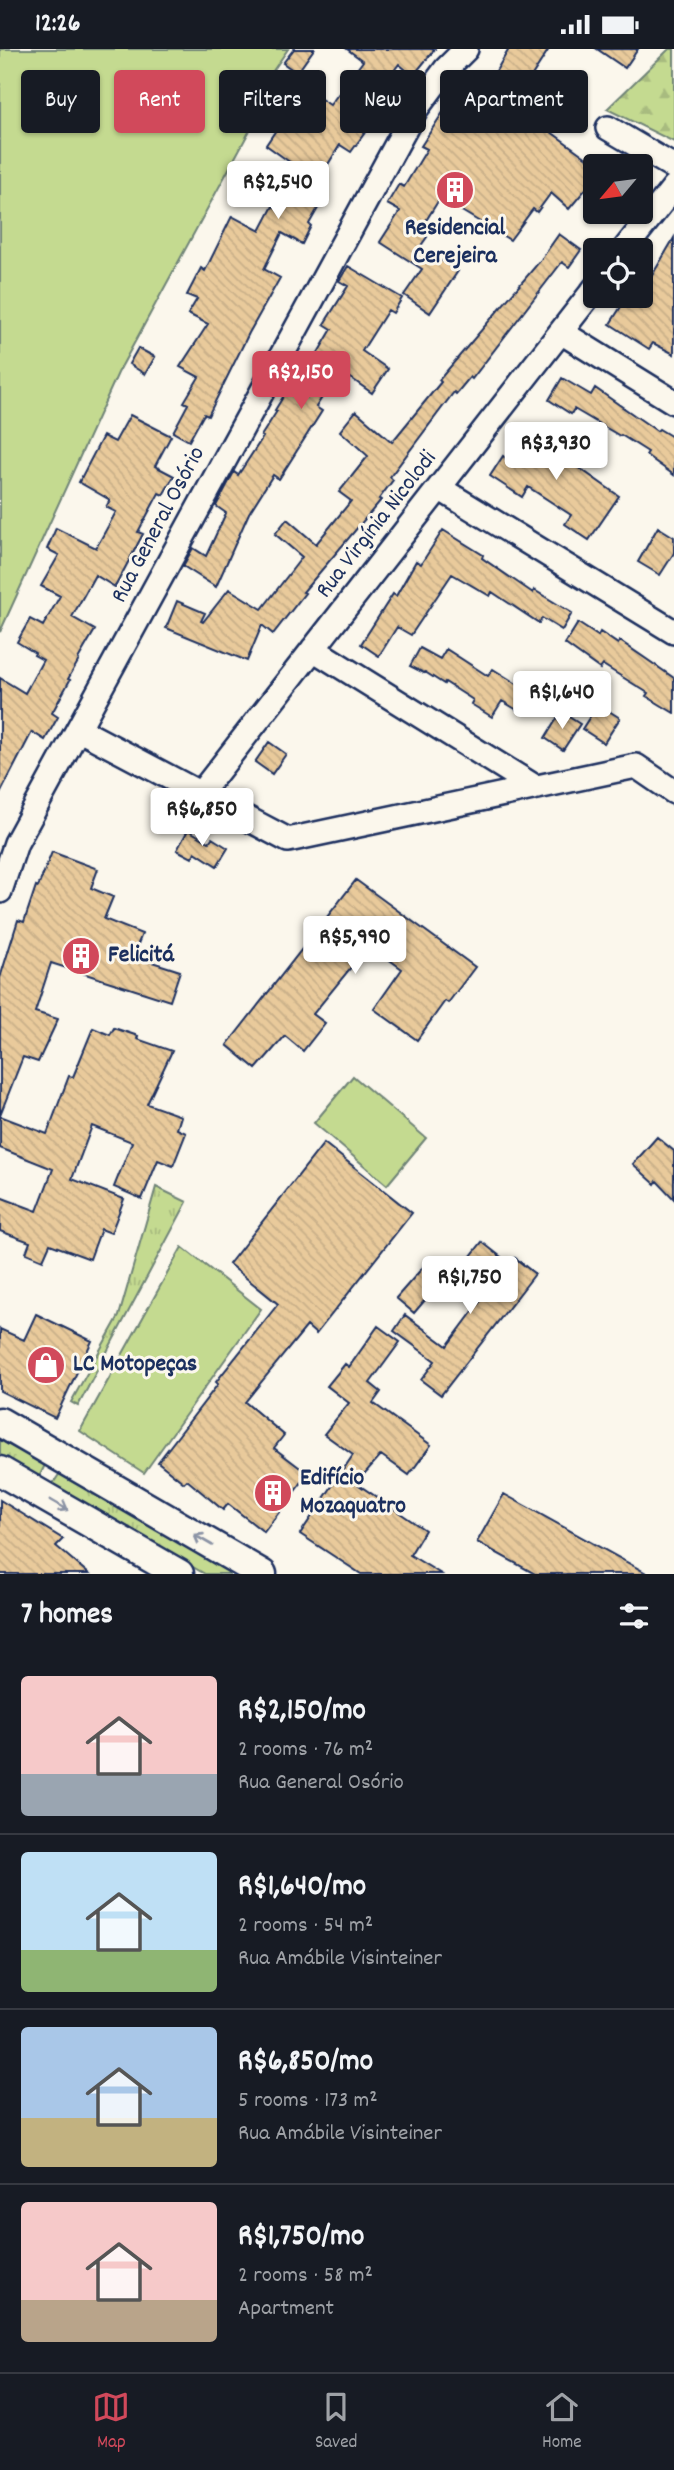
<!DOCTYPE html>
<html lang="en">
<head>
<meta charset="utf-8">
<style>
	:root { --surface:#171b24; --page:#20242c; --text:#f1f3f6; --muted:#9ea1a6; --line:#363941; --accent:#d1495b }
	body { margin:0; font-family:Dekko,sans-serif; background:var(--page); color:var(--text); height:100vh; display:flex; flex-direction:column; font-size:26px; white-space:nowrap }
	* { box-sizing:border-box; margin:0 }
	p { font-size:23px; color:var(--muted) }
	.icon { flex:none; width:38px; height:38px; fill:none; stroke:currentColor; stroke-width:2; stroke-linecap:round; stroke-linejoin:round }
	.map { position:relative; height:1525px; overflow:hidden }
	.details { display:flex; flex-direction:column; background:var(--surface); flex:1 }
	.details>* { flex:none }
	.banner { position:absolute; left:21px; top:21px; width:634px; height:63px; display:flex; gap:14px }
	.needle { width:46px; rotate:241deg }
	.fabs { position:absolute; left:583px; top:105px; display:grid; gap:14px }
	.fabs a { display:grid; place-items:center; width:70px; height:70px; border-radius:7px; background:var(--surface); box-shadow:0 2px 5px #0004; font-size:35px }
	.price { position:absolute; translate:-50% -60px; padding:0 16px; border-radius:7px; background:#fff; color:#222; font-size:23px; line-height:46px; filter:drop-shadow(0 2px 4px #0008) }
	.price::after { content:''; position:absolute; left:50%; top:42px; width:21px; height:16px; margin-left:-10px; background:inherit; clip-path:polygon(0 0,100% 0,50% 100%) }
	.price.current { background:var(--accent); color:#fff }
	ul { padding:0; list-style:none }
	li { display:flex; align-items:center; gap:21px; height:175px; padding:0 21px }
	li+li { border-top:2px solid var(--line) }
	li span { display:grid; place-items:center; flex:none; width:196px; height:140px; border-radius:7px; color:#555 }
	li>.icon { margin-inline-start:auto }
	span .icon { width:84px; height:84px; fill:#fffc; stroke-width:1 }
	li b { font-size:30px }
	h2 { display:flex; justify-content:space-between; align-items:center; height:84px; padding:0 21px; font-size:30px }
	.pill { padding:0 24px; border-radius:7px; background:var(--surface); box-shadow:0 2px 5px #0004; font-size:24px; line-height:63px }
	.pill.current { background:var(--accent); color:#fff }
	.status { display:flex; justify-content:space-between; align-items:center; height:49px; padding:0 35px; background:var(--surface); direction:ltr }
	.status svg { height:19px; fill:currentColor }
	.tab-bar { display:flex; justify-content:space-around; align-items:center; height:98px; border-top:2px solid var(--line); background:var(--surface); font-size:19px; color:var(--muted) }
	.tab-bar a { display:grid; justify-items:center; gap:4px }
	.tab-bar .current { color:var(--accent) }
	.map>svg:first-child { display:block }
</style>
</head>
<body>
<div class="status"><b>12:26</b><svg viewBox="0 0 49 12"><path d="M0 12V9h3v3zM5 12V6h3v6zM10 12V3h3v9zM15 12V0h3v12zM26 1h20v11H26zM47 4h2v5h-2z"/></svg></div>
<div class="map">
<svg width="674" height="1525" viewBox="0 0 674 1525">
	<defs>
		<pattern id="grass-tufts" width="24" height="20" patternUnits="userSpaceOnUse" patternTransform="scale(1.75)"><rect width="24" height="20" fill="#c4da90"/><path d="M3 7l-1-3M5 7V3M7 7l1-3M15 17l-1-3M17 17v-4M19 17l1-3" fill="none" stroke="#a8bb7f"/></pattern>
		<pattern id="forest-firs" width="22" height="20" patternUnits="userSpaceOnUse" patternTransform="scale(1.75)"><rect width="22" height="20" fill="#c4da90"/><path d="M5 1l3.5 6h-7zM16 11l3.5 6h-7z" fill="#a8bb7f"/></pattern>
		<pattern id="building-back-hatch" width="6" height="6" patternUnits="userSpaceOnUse" patternTransform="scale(1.75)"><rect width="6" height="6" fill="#e9ca9b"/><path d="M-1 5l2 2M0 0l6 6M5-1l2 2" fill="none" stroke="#c7ae88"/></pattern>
	</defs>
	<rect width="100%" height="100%" fill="#fbf7ec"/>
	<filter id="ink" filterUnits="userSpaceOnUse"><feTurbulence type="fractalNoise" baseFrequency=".0143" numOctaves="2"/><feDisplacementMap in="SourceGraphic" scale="14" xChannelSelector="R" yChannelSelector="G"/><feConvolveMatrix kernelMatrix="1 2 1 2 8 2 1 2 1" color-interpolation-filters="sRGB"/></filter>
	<g filter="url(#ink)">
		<path fill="url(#grass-tufts)" stroke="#708477" stroke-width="2" d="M156 1138 187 1153 78 1357 71 1353 119 1267Z
			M0 1391 45 1416 39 1428 0 1406Z
			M60 1424 232 1525H205L52 1436Z"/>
		<path fill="url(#forest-firs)" stroke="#708477" stroke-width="2" d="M669 0H674V93L607 60Z"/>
		<path fill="#c4da90" stroke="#708477" stroke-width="2" d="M0 0H288L253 51 262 59 118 324 0 583Z
			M353 1027 426 1089 387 1136 314 1074Z
			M182 1198 261 1260 144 1424 80 1382Z"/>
		<path fill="url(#building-back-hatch)" stroke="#1b2f5e" stroke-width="2" d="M294 0H314L297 24 283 14Z
			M347 0H435L413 27 399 15 376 46 384 53 364 80 366 82 351 103 340 96 314 138 326 145 309 175 311 177 302 195 282 184 264 220 280 229 249 284 208 367 204 365 189 392 173 383 188 355 184 353 199 328 180 318 208 275 188 265 197 250 187 246 201 219 205 222 232 167 260 182 273 157 277 159 298 119 266 96 282 72 274 66 295 33 330 56 363 12Z
			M509 0H549L520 45 555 67 547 80 595 115V129L569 160 551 144 537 163 533 160 510 191 440 149 419 183 427 188 420 198 458 222 430 264 404 246 422 220 380 193 400 162 387 155 399 135 404 138 427 100 421 97 449 54 466 64 480 41 483 44Z
			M597 0H638L625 19Z
			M559 185 581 201 569 218 562 213 472 330 470 328 456 345 454 343 390 428 393 431 379 450 381 451 303 543 305 544 273 585 262 576 247 612 166 579 177 552 205 564 201 572 203 573 229 540 262 560 302 508 275 485 287 470 316 495 351 452 339 443 368 407 340 382 356 362 392 393 441 333 439 331 540 212Z
			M674 189V305L653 294 649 300 610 275 624 253 631 258 640 247Z
			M348 217 402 249 393 264 388 261 362 302 388 320 372 344 345 325 343 329 337 325 316 358 322 362 279 430 273 426 249 464 216 538 183 517 193 499 206 507 226 464 216 457 234 423 238 426 263 388 261 387 277 362 275 361 291 335 308 310 312 314 332 280 324 275 348 237 339 232Z
			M138 299 155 308 145 325 129 315Z
			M562 329 591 346 595 339 657 382 659 380 674 389V426L646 406 648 403 621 386 620 387 574 360 571 365 549 351Z
			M130 366 171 387 155 417 174 427 163 446 159 444 138 483 143 485 115 538 95 526 72 568 95 581 78 610 79 611 68 630 70 631 52 664 58 668 45 691 32 683 0 745V629L25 644 43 611 34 606 35 604 17 593 30 570 43 577 60 547 41 537 59 506 47 500 56 479 96 499 116 463 106 458 110 451 79 433 103 387 115 393Z
			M525 379 556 399 554 401 619 447 589 491 565 475 571 466 528 438 522 448 490 427 503 407 506 409Z
			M658 478 674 488V504L660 526 638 513Z
			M443 481 483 506 482 509 533 544 534 541 572 564 562 581 542 569 539 574 492 543 490 547 452 525 411 586 397 578 379 607 361 595 393 545 396 547 416 512 421 515Z
			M578 574 598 587 600 583 618 595 620 592 674 629V664L646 647 648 644 603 616 600 620 565 595Z
			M420 599 440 610 446 600 488 627 493 620 520 637 526 628 541 637 524 665 502 652 492 668 471 655 473 651 445 633 444 635 425 623 424 624 410 617Z
			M598 655 620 669 604 694 582 680Z
			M561 663 580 675 563 701 545 689Z
			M269 693 286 705 272 725 255 713Z
			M188 781 209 793 212 789 228 799 217 817 195 803 192 809 177 801Z
			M52 803 98 820 91 839 113 848 104 870 142 885 133 907 180 922 170 952 51 914 35 963 58 970 38 1013 23 1008 0 1066V929L18 871 24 873 36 837 38 838Z
			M356 831 475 918 448 954 445 952 417 991 374 960 402 920 369 896 313 965 325 974 303 1002 285 987 256 1020 227 996Z
			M93 979 110 986 114 979 138 987 137 990 172 1002 147 1055 181 1067 177 1080 186 1084 173 1117 158 1111 142 1150 114 1138 132 1093 92 1077 72 1130 124 1150 111 1184 101 1180 90 1210 50 1195 43 1211 26 1204 30 1193 0 1182V1148L37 1162 53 1120 0 1099V1067L47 1085 69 1027 73 1028Z
			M657 1088 674 1102V1150L657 1132 655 1135 633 1115Z
			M324 1094 412 1164 316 1285 307 1277 245 1353 284 1386 274 1399 308 1425 264 1483 228 1455 223 1461 187 1431 184 1434 158 1413 218 1335 216 1333 278 1255 229 1215Z
			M482 1193 510 1215 515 1209 535 1225 441 1346 421 1331 435 1312 394 1282 405 1266 447 1297 488 1242 460 1221Z
			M425 1216 442 1231 414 1264 396 1249Z
			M36 1265 92 1292 55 1369 0 1342V1280L24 1291Z
			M378 1277 400 1293 370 1334 381 1343 373 1354 431 1396 409 1426 381 1406 356 1434 425 1481 410 1506 441 1525H361L300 1485 353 1406 324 1385 349 1354 327 1337 345 1315 349 1318Z
			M504 1445 648 1525H535L477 1493Z
			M0 1451 63 1490 56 1497 89 1525H0Z"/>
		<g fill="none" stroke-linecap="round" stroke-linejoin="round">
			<defs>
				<path id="minor" d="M608 79 674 118
					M624 201 674 138
					M561 283 674 353
					M439 439 674 583
					M313 600 535 738
					M78 680 288 791 636 717 674 743
					M200 745 595 239
					M0 842 16 794 416 60 446 20 466 0"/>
				<path id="major" d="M0 1373 262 1525
					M0 1422 179 1525"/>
			</defs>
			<use href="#minor" stroke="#1b2f5e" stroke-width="28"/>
			<use href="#major" stroke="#1b2f5e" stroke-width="33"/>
			<use href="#minor" stroke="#fbf7ec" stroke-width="23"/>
			<use href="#major" stroke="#fbf7ec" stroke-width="28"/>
		</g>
		<defs><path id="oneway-shaft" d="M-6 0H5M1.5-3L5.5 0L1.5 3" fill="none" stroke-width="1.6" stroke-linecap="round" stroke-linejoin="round" transform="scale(1.75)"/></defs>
		<g stroke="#8b93a5">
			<use href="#oneway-shaft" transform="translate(59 1456) rotate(30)"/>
			<use href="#oneway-shaft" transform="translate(203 1491) rotate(-150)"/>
		</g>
	</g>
	<defs>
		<symbol id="building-disc" viewBox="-11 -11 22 22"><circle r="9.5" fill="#d1495b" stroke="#fbf7ec"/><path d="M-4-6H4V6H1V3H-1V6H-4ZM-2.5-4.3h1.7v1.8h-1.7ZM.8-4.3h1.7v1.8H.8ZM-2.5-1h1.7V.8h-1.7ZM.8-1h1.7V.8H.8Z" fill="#fff"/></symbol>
		<symbol id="shop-disc" viewBox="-11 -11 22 22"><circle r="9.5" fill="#d1495b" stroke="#fbf7ec"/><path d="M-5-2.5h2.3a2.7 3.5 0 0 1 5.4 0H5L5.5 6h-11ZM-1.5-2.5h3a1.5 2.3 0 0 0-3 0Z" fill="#fff"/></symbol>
	</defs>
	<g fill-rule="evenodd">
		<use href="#building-disc" x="433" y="119" width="44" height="44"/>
		<use href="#building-disc" x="59" y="885" width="44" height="44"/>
		<use href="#shop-disc" x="24" y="1294" width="44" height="44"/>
		<use href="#building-disc" x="251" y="1422" width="44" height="44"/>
	</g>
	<g text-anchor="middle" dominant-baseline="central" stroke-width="6" stroke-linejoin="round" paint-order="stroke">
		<g font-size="24" font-weight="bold" fill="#1b2f5e" stroke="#fbf7ec" text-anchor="start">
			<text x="455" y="180" text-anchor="middle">Residencial<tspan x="455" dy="28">Cerejeira</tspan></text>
			<text x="108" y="907">Felicitá</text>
			<text x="73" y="1316">LC Motopeças</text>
			<text x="300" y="1430">Edifício<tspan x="300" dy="28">Mozaquatro</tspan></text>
		</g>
		<g font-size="24" fill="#1b2f5e" stroke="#fbf7ec">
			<text transform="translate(159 476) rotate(-62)">Rua General Osório</text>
			<text transform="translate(377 476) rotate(-52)">Rua Virgínia Nicolodi</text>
		</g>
	</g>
</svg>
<div class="fabs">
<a><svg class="needle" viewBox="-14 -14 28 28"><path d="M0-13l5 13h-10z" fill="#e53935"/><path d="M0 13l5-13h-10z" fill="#9ea1a6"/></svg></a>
<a><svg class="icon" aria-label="locate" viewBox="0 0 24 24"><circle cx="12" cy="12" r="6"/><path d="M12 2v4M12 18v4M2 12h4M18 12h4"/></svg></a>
</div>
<b class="price" style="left:278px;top:172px">R$2,540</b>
<b class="price current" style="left:301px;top:362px">R$2,150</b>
<b class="price" style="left:556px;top:433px">R$3,930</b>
<b class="price" style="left:562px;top:682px">R$1,640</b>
<b class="price" style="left:202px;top:799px">R$6,850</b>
<b class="price" style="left:355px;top:927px">R$5,990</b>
<b class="price" style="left:470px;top:1267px">R$1,750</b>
<div class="banner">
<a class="pill">Buy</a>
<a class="pill current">Rent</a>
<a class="pill">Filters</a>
<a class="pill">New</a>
<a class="pill">Apartment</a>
</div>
</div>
<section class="details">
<h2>7 homes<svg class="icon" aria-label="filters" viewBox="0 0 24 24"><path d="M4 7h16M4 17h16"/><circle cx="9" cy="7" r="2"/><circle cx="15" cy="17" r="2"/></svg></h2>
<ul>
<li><span style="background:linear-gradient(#f6c9c9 70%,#9aa5b1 0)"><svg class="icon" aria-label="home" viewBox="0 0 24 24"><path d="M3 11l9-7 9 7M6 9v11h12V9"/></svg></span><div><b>R$2,150/mo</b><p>2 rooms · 76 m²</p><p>Rua General Osório</p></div></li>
<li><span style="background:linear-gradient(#bfe0f5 70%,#8fb573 0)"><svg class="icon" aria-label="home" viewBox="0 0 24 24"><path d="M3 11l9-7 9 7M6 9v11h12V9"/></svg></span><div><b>R$1,640/mo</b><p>2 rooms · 54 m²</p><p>Rua Amábile Visinteiner</p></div></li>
<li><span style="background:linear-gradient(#a9c7e8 65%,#c2b280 0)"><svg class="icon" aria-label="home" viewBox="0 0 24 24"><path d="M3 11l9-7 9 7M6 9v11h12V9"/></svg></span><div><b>R$6,850/mo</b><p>5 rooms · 173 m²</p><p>Rua Amábile Visinteiner</p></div></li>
<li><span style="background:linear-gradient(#f6c9c9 70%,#b9a48a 0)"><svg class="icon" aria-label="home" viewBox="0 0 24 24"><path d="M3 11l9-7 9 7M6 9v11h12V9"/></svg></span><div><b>R$1,750/mo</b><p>2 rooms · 58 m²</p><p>Apartment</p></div></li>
</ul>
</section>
<nav class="tab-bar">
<a class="current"><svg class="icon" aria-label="map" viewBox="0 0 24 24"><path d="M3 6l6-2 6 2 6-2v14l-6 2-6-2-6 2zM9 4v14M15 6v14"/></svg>Map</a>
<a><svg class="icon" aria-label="saved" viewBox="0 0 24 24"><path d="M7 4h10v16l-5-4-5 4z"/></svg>Saved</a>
<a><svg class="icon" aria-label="home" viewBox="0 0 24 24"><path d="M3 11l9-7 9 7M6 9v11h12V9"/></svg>Home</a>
</nav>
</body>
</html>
